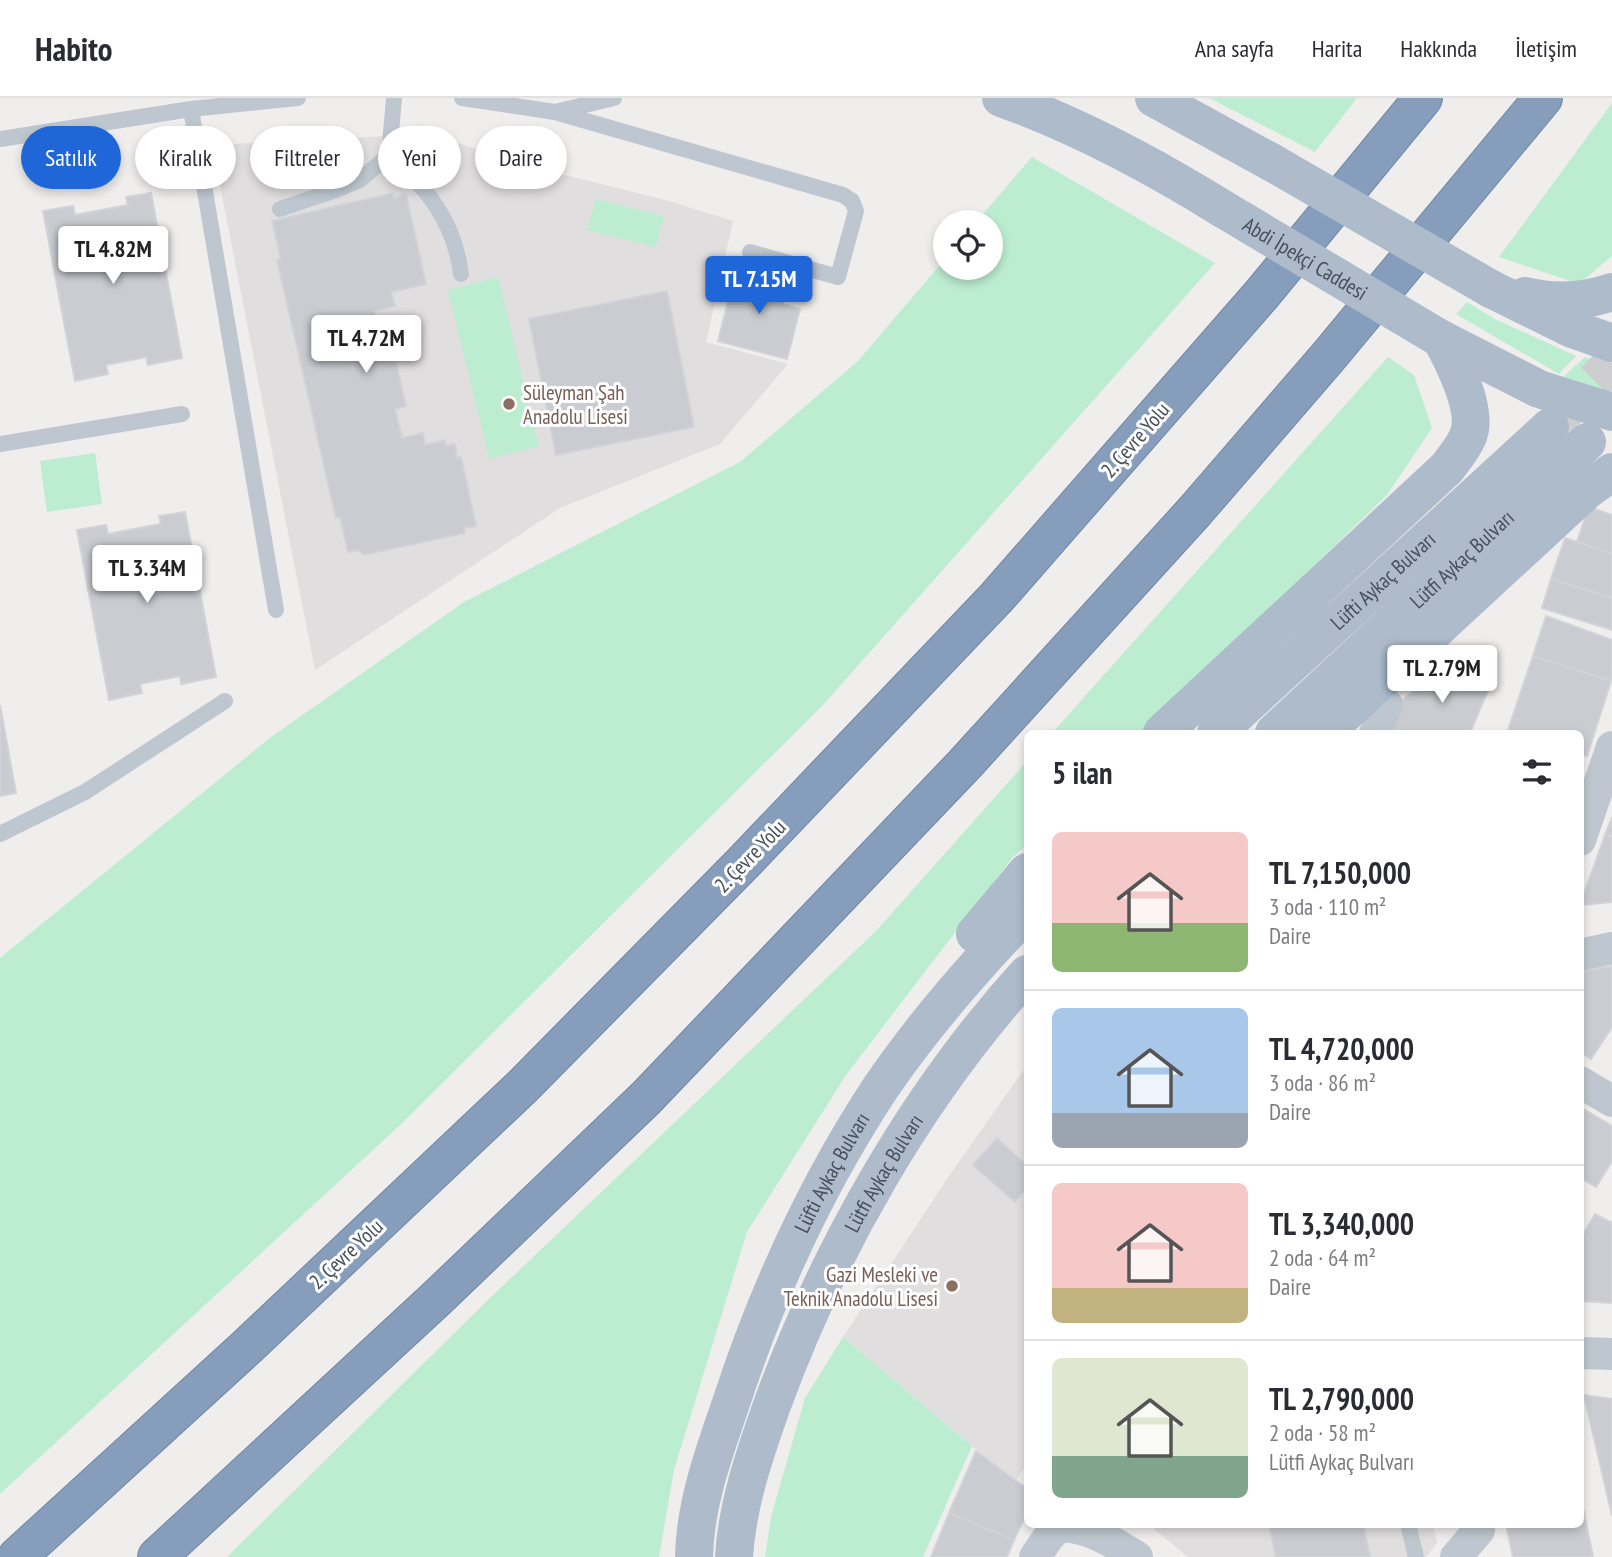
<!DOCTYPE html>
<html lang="tr">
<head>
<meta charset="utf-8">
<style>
	:root { --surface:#fff; --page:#f7f7f7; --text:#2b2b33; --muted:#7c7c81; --line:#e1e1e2; --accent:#1f66d8 }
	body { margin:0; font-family:"PT Sans Narrow",sans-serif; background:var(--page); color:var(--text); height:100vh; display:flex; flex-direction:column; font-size:26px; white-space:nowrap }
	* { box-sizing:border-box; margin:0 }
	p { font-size:23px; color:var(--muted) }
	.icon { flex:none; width:38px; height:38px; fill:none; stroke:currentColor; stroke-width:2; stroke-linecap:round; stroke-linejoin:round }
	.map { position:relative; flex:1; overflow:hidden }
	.details { position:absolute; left:1024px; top:632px; width:560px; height:798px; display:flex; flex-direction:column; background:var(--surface); border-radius:10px; box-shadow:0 4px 10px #0003 }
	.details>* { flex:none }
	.top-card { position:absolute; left:21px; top:28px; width:665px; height:63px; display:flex; gap:14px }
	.tools { position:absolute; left:933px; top:112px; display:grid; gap:14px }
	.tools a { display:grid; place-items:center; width:70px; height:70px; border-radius:50%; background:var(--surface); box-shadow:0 4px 10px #0003; font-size:35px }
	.price { position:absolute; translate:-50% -60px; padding:0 16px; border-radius:7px; background:#fff; color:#222; font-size:23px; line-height:46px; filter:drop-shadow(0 2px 4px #0008) }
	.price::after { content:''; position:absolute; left:50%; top:42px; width:21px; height:16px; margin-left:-10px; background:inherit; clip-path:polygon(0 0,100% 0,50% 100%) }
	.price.active { background:var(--accent); color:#fff }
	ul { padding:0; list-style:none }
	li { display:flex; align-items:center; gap:21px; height:175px; padding:0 28px }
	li+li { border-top:2px solid var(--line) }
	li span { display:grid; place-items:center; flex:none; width:196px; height:140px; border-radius:10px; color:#555 }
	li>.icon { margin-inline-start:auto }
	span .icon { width:84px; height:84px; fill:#fffc; stroke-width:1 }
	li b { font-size:30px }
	h2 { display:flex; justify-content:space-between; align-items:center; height:84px; padding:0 28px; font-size:30px }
	.tag { padding:0 24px; border-radius:32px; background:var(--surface); box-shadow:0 4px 10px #0003; font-size:24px; line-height:63px }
	.tag.active { background:var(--accent); color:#fff }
	header { display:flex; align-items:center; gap:42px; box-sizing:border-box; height:98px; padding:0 35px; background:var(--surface); border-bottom:2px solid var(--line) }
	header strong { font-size:33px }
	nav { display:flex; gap:38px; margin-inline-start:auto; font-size:24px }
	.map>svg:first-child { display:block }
</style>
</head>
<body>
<header>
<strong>Habito</strong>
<nav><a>Ana sayfa</a><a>Harita</a><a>Hakkında</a><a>İletişim</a></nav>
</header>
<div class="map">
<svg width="1612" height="1459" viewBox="0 0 1612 1459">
	<rect width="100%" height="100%" fill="#f0eded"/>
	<path fill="#e1dedf" d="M429 36 529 68 669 103 733 123 706 244 788 266 720 346 560 410 315 572 212 47Z
		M1027 967V1366L1015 1384 843 1239 947 1081Z
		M1148 1426H1433L1437 1445 1426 1459H1188Z"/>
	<path fill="#bcedd1" d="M1209 0H1357L1315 54Z
		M1612 5V158L1579 186 1499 159Z
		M1032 59 1215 165 823 607 398 1029 0 1396V860L271 639 464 504 740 364 858 263 945 161V170H990V124H976Z
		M596 101 664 118 656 149 587 132Z
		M498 179 539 348 489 361 448 192Z
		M1467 204 1495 221 1576 258 1559 276 1456 216Z
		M1388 259 1414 277 1432 330 1387 397 1141 635H1052Z
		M1585 259 1612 268V294L1563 279Z
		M95 355 102 406 47 414 40 363Z
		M1027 663V746L1012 760 846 977 747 1134 674 1372 659 1459H227L491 1199 876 833Z
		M843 1239 972 1348 923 1459H765L771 1419 805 1300Z"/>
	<path fill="#caccd2" stroke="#d1d3d9" stroke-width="2" d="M151 95 182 260 148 267 146 259 106 267 108 276 75 283 43 113 73 108 75 117 128 107 126 99Z
		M393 95 394 100 406 97 426 186 391 194 395 208 374 213 379 237 389 234 406 308 395 311 402 340 423 335 425 347 445 342 446 348 455 346 457 360 461 359 476 428 464 430 465 435 363 457 359 452 348 454 340 419 336 420 277 162H281L272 123Z
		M736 172 788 186 783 206 800 211 787 261 718 243Z
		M667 193 694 329 556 357 529 221Z
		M1589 409 1612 417V456L1577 444Z
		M185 414 216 579 181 586 180 578 140 586 142 595 109 602 77 432 106 427 108 436 161 426 159 418Z
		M1565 440 1612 456V500L1551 481Z
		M1551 481 1612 500V532L1542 510Z
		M1546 518 1612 542 1611 583 1533 558Z
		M1533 558 1611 583 1587 658 1580 656V635H1518L1508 632Z
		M1447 567 1491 585 1470 635H1392L1387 633 1399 605Z
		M0 607 16 695 0 698Z
		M1612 719V739L1605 737Z
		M1605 737 1612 739V804L1580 807Z
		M1612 868V929L1591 961 1580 954V874Z
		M1580 1009 1612 1028V1063L1596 1089 1580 1079Z
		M997 1040 1027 1068V1090L1015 1104 973 1067Z
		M1595 1116 1612 1125V1205L1580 1203V1142Z
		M1584 1297 1612 1301V1418Z
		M976 1353 1027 1391V1415L1014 1442 949 1415Z
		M1580 1395 1593 1459H1513L1506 1426H1580Z
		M949 1415 1014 1442 1007 1459H931Z
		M1269 1426H1363L1370 1459H1276Z"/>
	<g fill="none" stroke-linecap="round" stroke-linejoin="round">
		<path stroke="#cecdd0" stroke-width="38" stroke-dasharray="38 19" stroke-linecap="butt" d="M1555 324 1612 265"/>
		<defs>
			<path id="highway" d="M17 1459 249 1247 523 988 743 765 997 499 1262 196 1423 0
				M157 1459 436 1201 646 1000 964 667 1195 413 1328 259 1543 0"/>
		</defs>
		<use href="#highway" stroke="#7188a6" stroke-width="40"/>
		<path stroke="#bec7cf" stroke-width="16" d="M462 0 555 14 614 0
			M191 11 276 512
			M555 14 843 97 852 103 856 113 838 179 750 154
			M0 41 191 11 298 0
			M389 57C428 91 454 123 461 176
			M280 111 333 93 360 82 389 57 394 0
			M0 346 182 316
			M0 736 85 694 225 603
			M1408 1426 1416 1459"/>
		<path stroke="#bec7cf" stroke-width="32" d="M1375 635 1387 607
			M1580 742 1612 649
			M1580 857 1612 850
			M1580 984 1612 1003
			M1580 1255 1612 1256
			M1035 1459 1050 1437 1060 1428C1091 1429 1112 1444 1137 1459
			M1456 1459 1479 1432"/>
		<g stroke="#adbbcb" stroke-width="38">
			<path d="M1001 0C1080 28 1152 67 1223 111"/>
			<path d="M1154 0 1271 64"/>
			<path d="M1491 191 1570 230 1612 245"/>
			<path d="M1525 198C1554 205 1583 204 1612 194"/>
			<path d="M1441 241 1539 291 1612 314"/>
			<path d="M1162 635 1447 370C1454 360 1464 349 1468 338 1479 313 1453 263 1441 241"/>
			<path id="s1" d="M1216 635 1550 329"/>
			<path id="s2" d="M1274 635 1587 344"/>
			<path d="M1324 635 1586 393 1612 374"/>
			<path d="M975 836 1027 774"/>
			<path id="s3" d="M694 1459C695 1405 714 1355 731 1305 767 1195 817 1086 881 989 924 926 974 869 1027 814"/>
			<path id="s4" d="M734 1459C737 1408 754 1358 771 1310 827 1155 916 998 1027 876"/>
		</g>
		<use href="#highway" stroke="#869dbb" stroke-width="38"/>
		<g stroke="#adbbcb" stroke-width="38">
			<path d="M1271 64 1491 191"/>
			<path id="s5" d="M1223 111 1441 241"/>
		</g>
	</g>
	<g fill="#8d6e63" stroke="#fff" stroke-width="2.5">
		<circle cx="509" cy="306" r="7"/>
		<circle cx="952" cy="1188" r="7"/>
	</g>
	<g text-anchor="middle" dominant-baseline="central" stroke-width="6" stroke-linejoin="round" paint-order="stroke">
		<g font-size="21" fill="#464f5a" stroke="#fff">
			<text stroke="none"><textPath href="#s5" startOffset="96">Abdi İpekçi Caddesi</textPath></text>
			<text transform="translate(1135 342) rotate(-49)">2. Çevre Yolu</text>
			<text stroke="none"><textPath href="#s2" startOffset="256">Lütfi Aykaç Bulvarı</textPath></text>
			<text stroke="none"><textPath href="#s1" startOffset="226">Lüfti Aykaç Bulvarı</textPath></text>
			<text transform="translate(750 758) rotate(-46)">2. Çevre Yolu</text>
			<text stroke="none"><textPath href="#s3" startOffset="411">Lüfti Aykaç Bulvarı</textPath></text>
			<text stroke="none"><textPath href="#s4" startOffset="415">Lütfi Aykaç Bulvarı</textPath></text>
			<text transform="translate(346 1156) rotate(-43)">2. Çevre Yolu</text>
		</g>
		<g font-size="21" fill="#785e54" stroke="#fff" text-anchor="start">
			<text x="523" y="294">Süleyman Şah<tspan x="523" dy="24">Anadolu Lisesi</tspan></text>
			<text x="938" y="1176" text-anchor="end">Gazi Mesleki ve<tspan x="938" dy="24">Teknik Anadolu Lisesi</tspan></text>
		</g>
	</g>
</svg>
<div class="tools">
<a><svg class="icon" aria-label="locate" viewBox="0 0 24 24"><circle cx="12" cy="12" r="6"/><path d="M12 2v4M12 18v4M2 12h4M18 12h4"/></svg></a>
</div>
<b class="price" style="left:113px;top:188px">TL 4.82M</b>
<b class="price active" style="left:759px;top:218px">TL 7.15M</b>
<b class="price" style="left:366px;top:277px">TL 4.72M</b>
<b class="price" style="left:147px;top:507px">TL 3.34M</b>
<b class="price" style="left:1442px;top:607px">TL 2.79M</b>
<div class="top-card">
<a class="tag active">Satılık</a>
<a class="tag">Kiralık</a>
<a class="tag">Filtreler</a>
<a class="tag">Yeni</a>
<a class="tag">Daire</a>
</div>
<section class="details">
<h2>5 ilan<svg class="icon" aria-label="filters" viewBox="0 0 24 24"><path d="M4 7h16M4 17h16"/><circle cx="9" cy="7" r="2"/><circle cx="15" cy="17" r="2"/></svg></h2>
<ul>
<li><span style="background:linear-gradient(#f6c9c9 65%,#8fb573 0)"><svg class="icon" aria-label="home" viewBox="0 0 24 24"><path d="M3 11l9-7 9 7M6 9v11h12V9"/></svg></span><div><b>TL 7,150,000</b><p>3 oda · 110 m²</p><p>Daire</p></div></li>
<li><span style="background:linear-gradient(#a9c7e8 75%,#9aa5b1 0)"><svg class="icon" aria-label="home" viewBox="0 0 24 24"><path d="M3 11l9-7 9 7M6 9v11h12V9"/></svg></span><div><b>TL 4,720,000</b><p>3 oda · 86 m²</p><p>Daire</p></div></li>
<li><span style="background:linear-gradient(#f6c9c9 75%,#c2b280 0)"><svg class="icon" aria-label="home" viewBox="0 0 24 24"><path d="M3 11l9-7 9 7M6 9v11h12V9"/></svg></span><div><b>TL 3,340,000</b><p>2 oda · 64 m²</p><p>Daire</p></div></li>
<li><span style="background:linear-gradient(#dfe7d0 70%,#7fa58c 0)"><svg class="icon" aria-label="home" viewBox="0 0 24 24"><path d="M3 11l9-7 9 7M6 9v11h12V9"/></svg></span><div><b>TL 2,790,000</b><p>2 oda · 58 m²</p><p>Lütfi Aykaç Bulvarı</p></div></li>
</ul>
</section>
</div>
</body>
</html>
